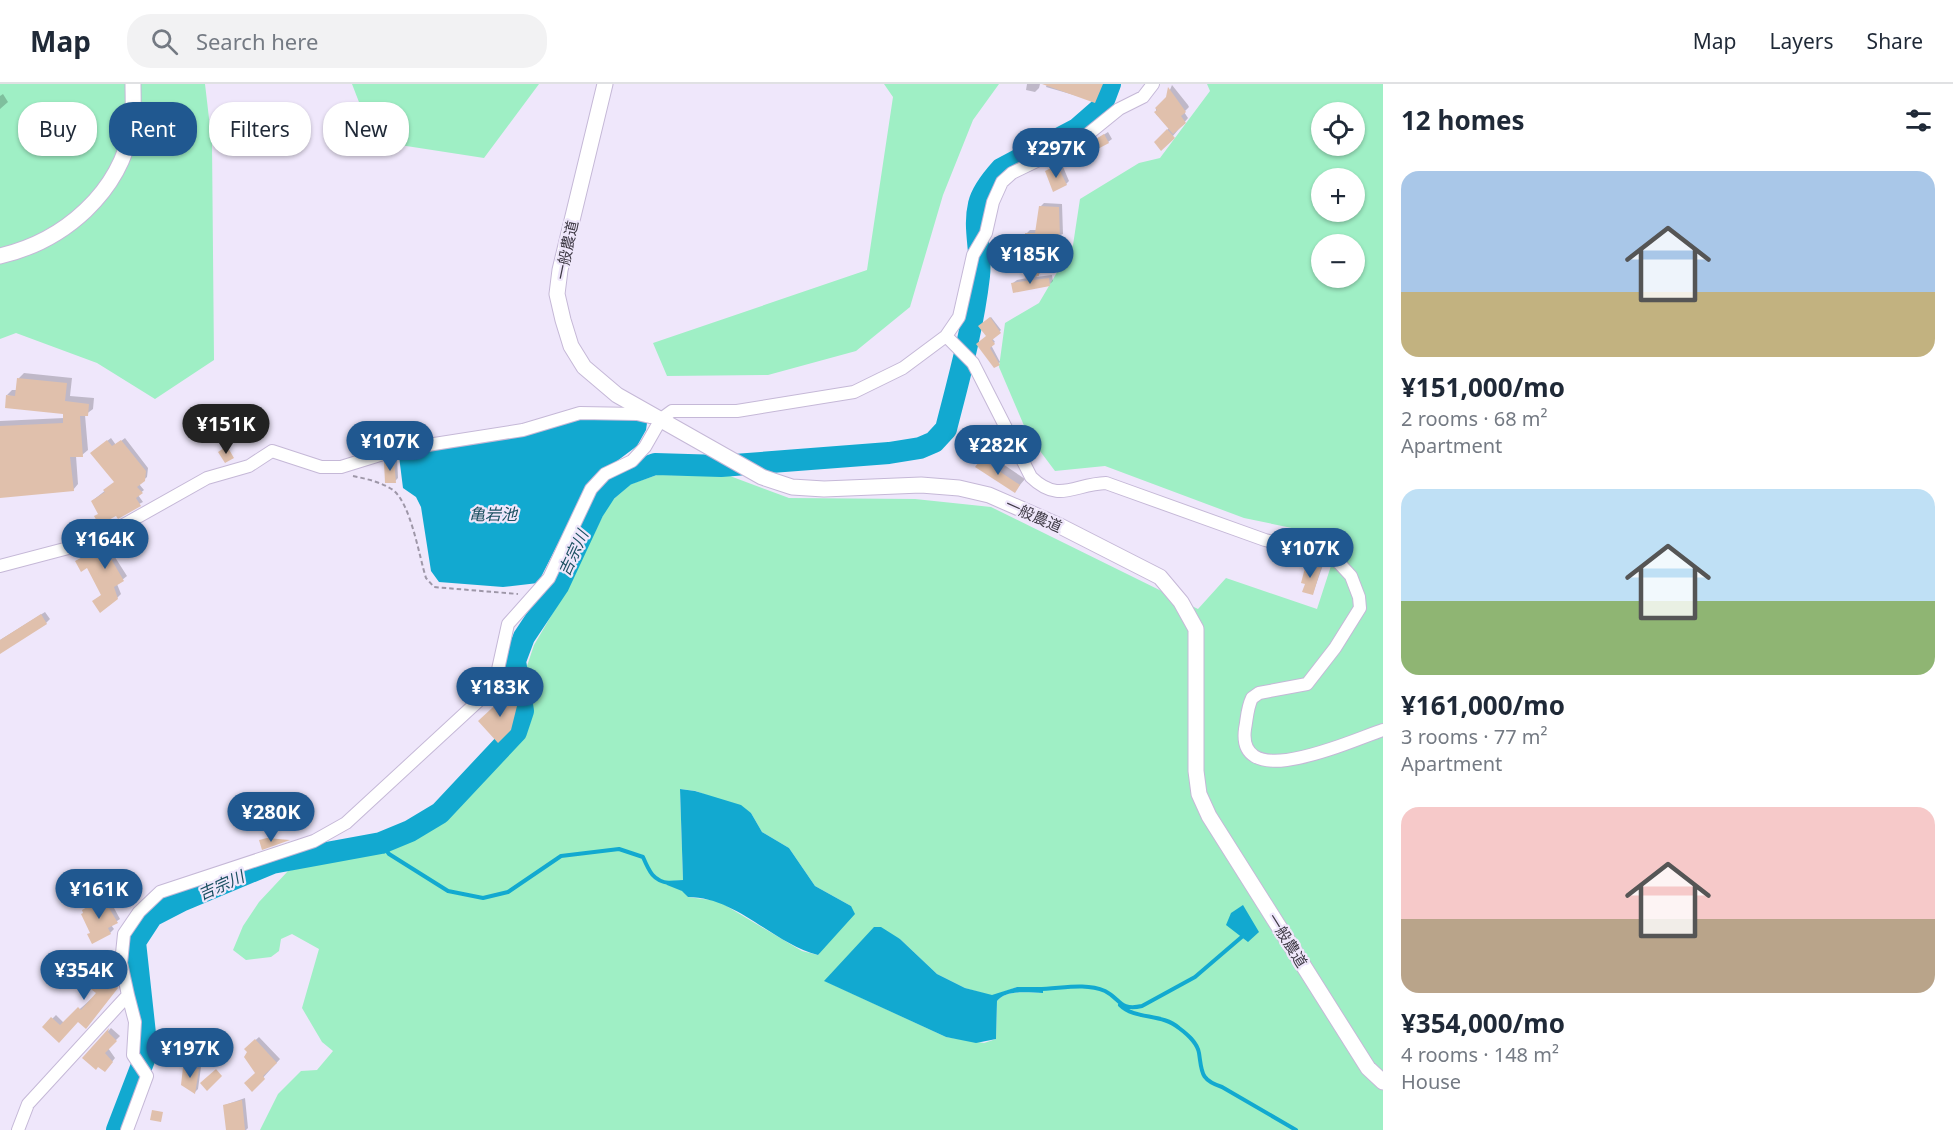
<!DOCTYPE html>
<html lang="en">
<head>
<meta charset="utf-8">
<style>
	:root { --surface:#fff; --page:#f2f2f3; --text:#1f2937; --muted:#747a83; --line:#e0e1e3; --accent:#205890 }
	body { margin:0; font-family:"Noto Sans","Noto Sans JP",sans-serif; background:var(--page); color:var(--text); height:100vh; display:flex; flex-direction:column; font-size:22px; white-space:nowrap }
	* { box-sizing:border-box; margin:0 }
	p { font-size:20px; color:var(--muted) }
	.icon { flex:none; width:33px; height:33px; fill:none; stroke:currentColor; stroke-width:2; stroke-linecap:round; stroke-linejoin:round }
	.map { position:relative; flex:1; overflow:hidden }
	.panel { display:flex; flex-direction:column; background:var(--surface); width:570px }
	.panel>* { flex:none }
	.top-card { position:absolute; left:18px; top:18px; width:570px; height:54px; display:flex; gap:12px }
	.buttons { position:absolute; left:1311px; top:18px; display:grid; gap:12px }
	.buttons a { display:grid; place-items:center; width:54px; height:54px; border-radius:50%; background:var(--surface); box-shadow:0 2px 4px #0004; font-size:30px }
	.price { position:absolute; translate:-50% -51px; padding:0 14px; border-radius:21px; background:var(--accent); color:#fff; font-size:20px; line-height:39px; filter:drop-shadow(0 2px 3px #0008) }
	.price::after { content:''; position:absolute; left:50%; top:36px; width:18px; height:14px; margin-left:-9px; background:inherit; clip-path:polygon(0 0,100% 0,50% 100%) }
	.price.on { background:#222; color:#fff }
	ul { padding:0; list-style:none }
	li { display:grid; align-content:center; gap:12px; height:318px; padding:0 18px }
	li span { display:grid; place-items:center; height:186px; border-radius:18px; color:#555 }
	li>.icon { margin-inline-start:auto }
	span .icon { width:108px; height:108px; fill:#fffc; stroke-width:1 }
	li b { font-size:26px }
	h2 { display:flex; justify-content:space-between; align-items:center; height:72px; padding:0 18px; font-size:26px }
	.pill { padding:0 21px; border-radius:24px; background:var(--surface); box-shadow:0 2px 4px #0004; font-size:21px; line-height:54px }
	.pill.on { background:var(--accent); color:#fff }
	header { display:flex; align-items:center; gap:36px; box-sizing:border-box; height:84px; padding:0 30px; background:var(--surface); border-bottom:2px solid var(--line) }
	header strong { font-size:28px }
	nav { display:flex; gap:33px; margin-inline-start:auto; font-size:21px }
	.search { width:420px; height:54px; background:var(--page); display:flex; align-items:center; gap:15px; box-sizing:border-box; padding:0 21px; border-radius:24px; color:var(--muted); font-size:22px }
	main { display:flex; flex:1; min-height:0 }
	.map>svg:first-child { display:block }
</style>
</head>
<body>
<header>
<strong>Map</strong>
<div class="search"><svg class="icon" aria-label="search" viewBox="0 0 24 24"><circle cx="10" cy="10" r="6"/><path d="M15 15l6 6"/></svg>Search here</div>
<nav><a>Map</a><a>Layers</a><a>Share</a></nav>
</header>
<main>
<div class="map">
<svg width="1383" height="1046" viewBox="0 0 1383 1046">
	<rect width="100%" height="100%" fill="#efe7fb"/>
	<path fill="#9fefc5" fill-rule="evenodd" d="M0 0H205L212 60 214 276 155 315 97 279 16 249 0 255Z
		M352 0H539L484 74 374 57Z
		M884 0H999L973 36 943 111 910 223 856 267 768 291 667 292 653 259 867 186 893 13Z
		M1207 0H1383V1046H260L278 1010 301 987 317 986 333 967 322 958 302 924 319 865 292 850 281 855 279 867 271 873 246 876 233 866 243 842 259 818 288 787 396 761 436 743 527 648 532 625 526 585 534 561 567 505 609 419 631 400 657 391 730 392 789 414 915 415 991 423 1198 525 1226 494 1317 525 1340 454 1244 434 1105 382 1055 387 1028 351 999 283 1005 239 1039 219 1073 161 1080 115 1139 79 1160 74 1210 7ZM1322 28H1354V62H1322ZM1322 94H1354V128H1322ZM1322 160H1354V194H1322ZM680 705 696 707 751 729 762 748 789 764 815 802 851 822 818 871 802 867 718 817 688 813 683 807 665 798 683 796ZM874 844 900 855 937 890 965 904 992 912 1017 903 1043 909C1029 909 1007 905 997 917L996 955 984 959 946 953 825 897Z"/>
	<path fill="#12a9d0" d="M583 335H643L647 339 646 346 637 362 589 398 538 499 503 503 439 498 431 487 421 423 416 413 403 404 399 372 509 354Z
		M680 705 695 707 741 721 751 729 762 748 789 764 815 802 851 822 855 830 818 871C772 859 737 813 688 813L682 807 667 801 665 797 683 796Z
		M1243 821 1259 848 1248 858 1226 841 1231 829Z
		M874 843H881L900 855 937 890 965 904 992 911 1017 903H1043V909C1029 909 1007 905 997 917L996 955 976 959 946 953 824 897Z"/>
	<path fill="#0003" d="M1027 0H1040L1039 4 1035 8 1026 6Z
		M1047 0H1104L1095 17 1046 3Z
		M1172 1 1188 21 1189 23 1184 28 1188 34 1162 65 1156 58 1169 44 1156 30V24L1167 13Z
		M3 10 8 18 0 25V12Z
		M1108 48 1112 55 1108 58 1075 69Z
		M1061 78 1069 97 1066 100 1047 87Z
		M1044 119 1062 120 1063 150 1055 153V171L1040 177 1042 187 1036 193 1052 191 1053 197 1049 201 1013 199 1017 196 1027 194 1023 167 1026 163V150L1030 146H1037L1040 123Z
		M991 233 1001 246 992 254 995 258 991 261 1000 278 995 282 978 260 988 252 980 242Z
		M24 289 72 294 70 312 94 314 93 325 85 331 88 366 82 371 76 372 78 400 73 406 0 413V337L64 334 65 328 7 311 12 306H17L19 294Z
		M111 354 116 361 125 354 148 384 147 393 139 400 144 406 138 411 143 418 117 431 99 429 92 417 116 398 94 367Z
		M988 370 1025 395 1015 407 977 383Z
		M397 373 398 394 395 397 385 379Z
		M132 447 136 456 113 470 127 492 117 500 121 510 117 514 94 517 103 510 87 482 76 477Z
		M1311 478 1323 481 1313 509 1308 481Z
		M45 528 50 535 46 539 0 568V556Z
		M511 608 514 612 518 609 522 613 515 640 498 657 480 637Z
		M107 811 120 835 111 841 114 845 110 849 91 848 84 826Z
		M83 870 120 900 89 940 78 936 59 957 44 943 56 931 64 939 98 909 80 874Z
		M111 944 120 952 108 964 115 974 108 983 84 974Z
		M259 953 280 975 252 1006 257 989 246 965Z
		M188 981 201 983 198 1005 195 1008 184 984Z
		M245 1014 248 1044 246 1046H227L225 1021Z"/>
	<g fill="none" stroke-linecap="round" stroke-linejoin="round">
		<path stroke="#12a9d0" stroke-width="4" d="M381 759 389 770 448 807 483 814 508 808 561 772 619 765 643 773C649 787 653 797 669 799
			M1038 905C1060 905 1084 898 1105 907 1121 915 1119 927 1142 922L1195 893 1244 851
			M1120 921C1135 936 1162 929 1179 944 1187 950 1197 958 1199 969 1202 988 1200 996 1222 1003L1296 1046"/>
		<path stroke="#12a9d0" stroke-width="22" d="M117 1046 147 968 135 858 152 832 183 816 272 779 381 759 410 747 440 729 516 648 523 627 515 577 524 553 558 502 593 427 606 407 625 391 655 380 721 382 889 369 920 364 934 358 946 345C959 294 973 244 979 192 982 167 973 145 979 120 982 107 992 95 1001 85L1077 45 1101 24 1110 0"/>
	</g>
	<path fill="#e0c0ac" d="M1042 0H1103L1095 19Z
		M1168 3 1186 28 1181 32 1186 39 1173 50 1154 28 1157 26 1155 24 1166 13Z
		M1167 45 1175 54 1161 67 1154 58Z
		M1104 50 1109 59 1077 76 1073 69Z
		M1057 81 1067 101 1053 108 1045 87Z
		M1039 122 1059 123 1060 155H1052V176L1037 180 1039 192 1025 194 1021 166H1025V149H1035Z
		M1049 194 1050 202 1013 209 1011 199Z
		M990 233 1001 249 992 256 995 260 990 264 1000 281 994 284 976 260 986 252 978 242Z
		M17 294 67 299 65 317 89 320 88 332H80L83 373H70L74 407 0 414V342L63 339V330L5 324 6 311 15 312Z
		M107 356 112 362 121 356 146 387 145 397 137 403 143 409 136 414 141 422 118 435 116 432 99 441 94 432 98 430 91 417 105 408 103 406 114 398 90 369Z
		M227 362 234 374 225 379 218 368Z
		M394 375 396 399H385L384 378Z
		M981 375 1020 401 1015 409 975 383Z
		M128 449 134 460 110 473 124 497 114 503 118 515 100 529 92 517 101 511 87 484 81 488 75 477Z
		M1306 480 1321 484 1313 511 1302 508 1305 500 1301 499Z
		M41 530 47 540 0 570V556Z
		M505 612 509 616 512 612 518 618 511 646 498 659 478 637Z
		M267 754 290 756 262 766 259 756Z
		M103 814 118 839 108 844 111 850 92 860 87 850 90 849 81 830 83 829 82 826Z
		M79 873 118 904 86 945 78 938 59 959 42 943 51 933 60 941 78 923 81 926 96 909 67 887Z
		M109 944 108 948 117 957 105 969 113 978 105 988 98 983 96 986 82 974Z
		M255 955 277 979 263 992 265 995 252 1008 244 999 255 989 244 973 247 968 244 965Z
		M183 983 199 985 195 1010 181 1001Z
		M216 985 222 992 207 1007 200 999Z
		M242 1016 245 1046H226L223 1021Z
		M152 1026 163 1028 161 1038 150 1036Z"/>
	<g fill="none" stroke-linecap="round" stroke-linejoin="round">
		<defs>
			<path id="minor" d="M946 252 973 279 1031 393C1059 420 1074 400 1106 399L1265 456 1327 471 1339 479 1351 492 1359 513 1360 524 1335 564 1307 600 1259 609 1252 614C1247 624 1247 635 1245 645 1236 711 1355 655 1383 646
				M0 482 95 457 207 394 249 382 272 367 321 383H341L396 366 523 346 580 329 637 330 650 333
				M18 1046 28 1020 128 911 121 879 124 850 139 828 160 808 314 757 346 739 487 609 497 590 508 540 549 494 591 405 605 390 632 377 645 363 661 335 672 327H737L854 308 903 284 946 252 959 233 973 171 986 149 993 118 1002 98 1012 89 1082 55 1119 25 1143 13 1153 0
				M127 1046 147 992 133 971 135 938 128 911"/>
			<path id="tertiary" d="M605 0 560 186 557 210 563 236 571 262 584 283 617 311 762 393 792 403 824 405 921 401 959 404 989 411 1060 442 1160 493 1181 518 1196 545V687L1199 710 1209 732 1368 984 1383 998
				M0 172C64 157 120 109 132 42 134 29 133 13 133 0"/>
		</defs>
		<use href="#minor" stroke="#c5b8d7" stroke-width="14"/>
		<use href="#tertiary" stroke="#c5b8d7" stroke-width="17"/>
		<path stroke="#9e97a8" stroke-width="2" stroke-dasharray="4.5 3" stroke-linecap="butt" d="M353 392C367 395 381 398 393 406 411 420 419 472 426 494L434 503 518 510"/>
		<use href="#minor" stroke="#fff" stroke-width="12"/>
		<use href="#tertiary" stroke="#fff" stroke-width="15"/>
	</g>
	<g text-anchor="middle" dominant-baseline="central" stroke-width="4.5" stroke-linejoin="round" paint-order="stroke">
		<g font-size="15" fill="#3d3844" stroke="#efe7fb">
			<text transform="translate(566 166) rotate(-78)">一般農道</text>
			<text transform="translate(1034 431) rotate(24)">一般農道</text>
			<text transform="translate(1288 856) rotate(58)">一般農道</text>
		</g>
		<g font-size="16" font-style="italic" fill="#1a4f60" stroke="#efe7fb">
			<text x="493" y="430">亀岩池</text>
			<text transform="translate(573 469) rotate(-65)">吉宗川</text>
			<text transform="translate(221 801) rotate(-24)">吉宗川</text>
		</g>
	</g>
</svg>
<div class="buttons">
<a><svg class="icon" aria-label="locate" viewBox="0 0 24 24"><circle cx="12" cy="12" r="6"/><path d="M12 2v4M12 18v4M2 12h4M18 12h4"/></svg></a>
<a>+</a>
<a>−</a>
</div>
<b class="price" style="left:1056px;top:95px">¥297K</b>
<b class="price" style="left:1030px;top:201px">¥185K</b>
<b class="price on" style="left:226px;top:371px">¥151K</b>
<b class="price" style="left:390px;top:388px">¥107K</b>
<b class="price" style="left:998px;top:392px">¥282K</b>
<b class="price" style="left:105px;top:486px">¥164K</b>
<b class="price" style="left:1310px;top:495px">¥107K</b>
<b class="price" style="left:500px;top:634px">¥183K</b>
<b class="price" style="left:271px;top:759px">¥280K</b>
<b class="price" style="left:99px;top:836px">¥161K</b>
<b class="price" style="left:84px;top:917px">¥354K</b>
<b class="price" style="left:190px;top:995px">¥197K</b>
<div class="top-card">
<a class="pill">Buy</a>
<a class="pill on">Rent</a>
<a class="pill">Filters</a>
<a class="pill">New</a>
</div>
</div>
<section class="panel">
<h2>12 homes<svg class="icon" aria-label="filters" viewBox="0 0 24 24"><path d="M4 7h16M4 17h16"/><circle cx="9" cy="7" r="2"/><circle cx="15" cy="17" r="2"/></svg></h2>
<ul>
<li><span style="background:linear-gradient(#a9c7e8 65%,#c2b280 0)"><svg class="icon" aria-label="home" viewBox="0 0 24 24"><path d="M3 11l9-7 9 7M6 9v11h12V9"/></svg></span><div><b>¥151,000/mo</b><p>2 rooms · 68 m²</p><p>Apartment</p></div></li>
<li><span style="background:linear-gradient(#bfe0f5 60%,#8fb573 0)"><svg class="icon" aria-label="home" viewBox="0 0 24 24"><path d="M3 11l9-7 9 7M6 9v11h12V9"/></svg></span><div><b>¥161,000/mo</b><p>3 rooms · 77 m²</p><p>Apartment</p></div></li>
<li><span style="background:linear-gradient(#f6c9c9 60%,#b9a48a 0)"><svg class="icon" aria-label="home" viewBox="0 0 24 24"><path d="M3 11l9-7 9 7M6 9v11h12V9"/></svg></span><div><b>¥354,000/mo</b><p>4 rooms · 148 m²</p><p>House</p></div></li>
</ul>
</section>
</main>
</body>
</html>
